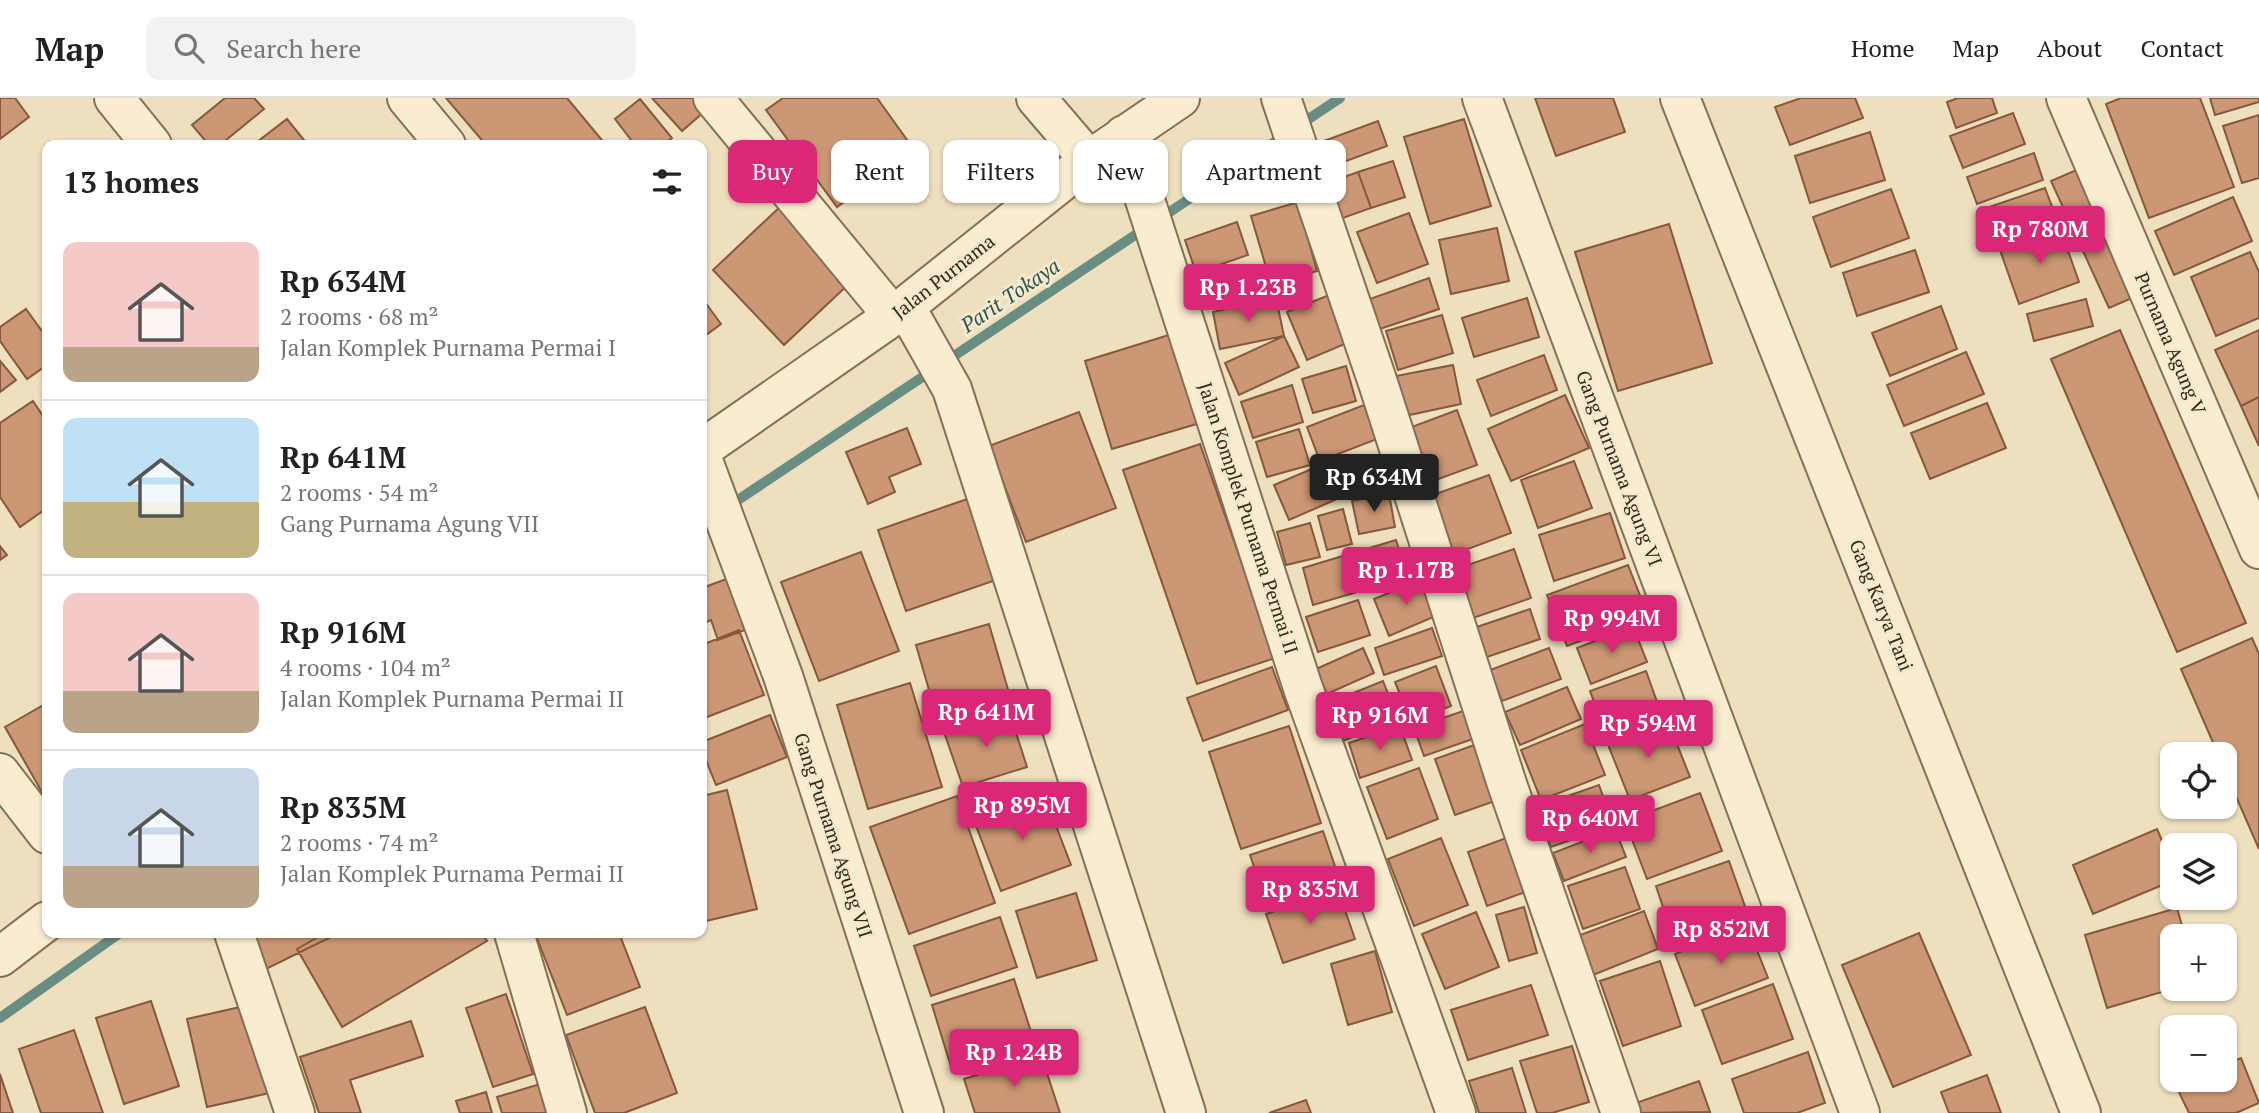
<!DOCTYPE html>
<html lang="en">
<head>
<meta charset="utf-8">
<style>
	:root { --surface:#fff; --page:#f2f2f2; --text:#222; --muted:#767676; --line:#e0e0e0; --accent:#db2777 }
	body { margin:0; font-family:"PT Serif",serif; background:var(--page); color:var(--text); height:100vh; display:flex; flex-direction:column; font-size:26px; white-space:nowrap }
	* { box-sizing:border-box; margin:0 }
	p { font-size:23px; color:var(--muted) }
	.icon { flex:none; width:38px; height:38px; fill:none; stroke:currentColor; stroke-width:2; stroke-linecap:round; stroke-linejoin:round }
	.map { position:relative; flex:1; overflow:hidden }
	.side { position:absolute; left:42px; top:42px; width:665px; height:798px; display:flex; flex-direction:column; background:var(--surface); border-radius:14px; box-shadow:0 2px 5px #0004 }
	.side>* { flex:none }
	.banner { position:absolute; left:728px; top:42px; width:665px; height:63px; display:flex; gap:14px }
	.buttons { position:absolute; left:2160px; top:644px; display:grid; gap:14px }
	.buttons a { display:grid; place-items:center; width:77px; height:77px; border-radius:14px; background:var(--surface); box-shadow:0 2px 5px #0004; font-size:35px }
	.price { position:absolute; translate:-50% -60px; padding:0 16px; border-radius:7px; background:var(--accent); color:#fff; font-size:23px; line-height:46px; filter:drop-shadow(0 2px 4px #0008) }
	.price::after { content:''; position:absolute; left:50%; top:42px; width:21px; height:16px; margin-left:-10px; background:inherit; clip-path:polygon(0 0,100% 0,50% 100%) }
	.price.on { background:#222; color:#fff }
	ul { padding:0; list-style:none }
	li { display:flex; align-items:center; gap:21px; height:175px; padding:0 21px }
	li+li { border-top:2px solid var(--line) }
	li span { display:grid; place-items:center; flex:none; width:196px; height:140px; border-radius:14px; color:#555 }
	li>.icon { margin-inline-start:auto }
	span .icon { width:84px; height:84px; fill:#fffc; stroke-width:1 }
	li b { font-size:30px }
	h2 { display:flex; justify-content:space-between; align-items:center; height:84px; padding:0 21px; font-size:30px }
	.chip { padding:0 24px; border-radius:14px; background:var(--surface); box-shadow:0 2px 5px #0004; font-size:24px; line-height:63px }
	.chip.on { background:var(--accent); color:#fff }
	header { display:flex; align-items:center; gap:42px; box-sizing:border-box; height:98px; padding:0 35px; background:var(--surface); border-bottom:2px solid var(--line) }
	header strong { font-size:33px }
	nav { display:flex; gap:38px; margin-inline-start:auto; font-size:24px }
	.search { width:490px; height:63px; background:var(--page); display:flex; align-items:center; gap:18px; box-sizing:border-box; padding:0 24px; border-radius:14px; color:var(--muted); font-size:26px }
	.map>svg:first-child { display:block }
</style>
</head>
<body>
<header>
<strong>Map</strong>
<div class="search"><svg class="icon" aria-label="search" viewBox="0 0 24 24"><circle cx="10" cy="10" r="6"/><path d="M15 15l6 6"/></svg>Search here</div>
<nav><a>Home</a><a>Map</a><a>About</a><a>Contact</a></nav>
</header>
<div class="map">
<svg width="2259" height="1015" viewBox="0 0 2259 1015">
	<rect width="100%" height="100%" fill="#eedfbe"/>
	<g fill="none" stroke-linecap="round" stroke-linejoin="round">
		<path stroke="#698d83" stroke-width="10" d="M1298 28 1340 0
			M702 426 1285 37
			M0 920 120 835"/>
	</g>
	<path fill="#cc9774" stroke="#86583d" stroke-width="2" d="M0 0H15L29 19 0 41Z
		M225 0H254L264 11 220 47H209L192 27Z
		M446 0H567L606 47H486Z
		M652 0H706L712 7 682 33Z
		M783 0H877L915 53 837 109 766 12Z
		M1535 0H1613L1625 34 1556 58Z
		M1801 0H1855L1863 20 1790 47 1775 9Z
		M1958 0H1992L1997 15 1956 30 1947 4Z
		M2121 0H2200L2234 89 2149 120 2106 6Z
		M2210 0H2259V4L2215 17Z
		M640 1 672 40 663 47H635L615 21Z
		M2013 15 2025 46 1963 70 1950 38Z
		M2259 17V80L2242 85 2223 28Z
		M287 21 308 47H253Z
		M1464 21 1491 108 1430 126 1404 39Z
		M1378 23 1387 48 1330 69 1321 44Z
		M1870 34 1885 82 1810 105 1795 58Z
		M2034 55 2043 82 1977 106 1967 79Z
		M1393 63 1405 99 1371 110 1358 74Z
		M2081 70 2139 197 2109 210 2051 83Z
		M1358 74 1371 110 1337 122 1324 86Z
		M2045 90 2056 119 1994 141 1983 111Z
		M1891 91 1909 140 1831 169 1813 119Z
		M2233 99 2252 143 2174 177 2155 133Z
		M1298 104 1317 173 1271 186 1251 118Z
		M782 107 853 182 784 247 713 172Z
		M1409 115 1428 166 1377 185 1357 134Z
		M1237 124 1248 157 1196 175 1185 142Z
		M1669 126 1712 265 1618 293 1575 154Z
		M1497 130 1509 183 1451 196 1439 142Z
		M2060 130 2079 184 2019 206 2000 152Z
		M1915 152 1929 194 1857 218 1843 175Z
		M2250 154 2259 174V220L2216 238 2191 179Z
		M1238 174 1244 194 1199 208 1192 188Z
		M1429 180 1439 211 1377 232 1367 202Z
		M1334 195 1354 242 1307 262 1287 214Z
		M702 200 721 226 702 240Z
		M1276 200 1284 238 1220 251 1213 214Z
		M1527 200 1539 239 1474 259 1462 220Z
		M2086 201 2093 228 2034 243 2027 216Z
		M1941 208 1957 251 1890 278 1872 235Z
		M26 211 47 240V267L27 281 0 243V229Z
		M1442 217 1453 255 1398 272 1386 233Z
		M2120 232 2246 525 2177 554 2051 261Z
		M2259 232V299L2241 308 2215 252Z
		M1172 236 1200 325 1112 351 1085 263Z
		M1284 238 1299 269 1239 297 1225 265Z
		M1966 254 1984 296 1904 328 1887 287Z
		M1544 257 1557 292 1491 318 1477 282Z
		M0 263 16 282 0 294Z
		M1453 267 1461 306 1400 319 1391 279Z
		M1346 268 1356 303 1313 315 1302 281Z
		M1292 287 1303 324 1253 340 1241 304Z
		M1565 297 1589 350 1511 383 1488 331Z
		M2259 299V348L2241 308Z
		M33 303 47 324V410L20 429 0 399V325Z
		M1987 305 2006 350 1930 381 1911 335Z
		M1364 307 1377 341 1320 363 1307 329Z
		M1457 312 1477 367 1430 384 1409 330Z
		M1079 314 1116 410 1026 444 989 348Z
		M907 330 921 366 889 379 895 394 868 406 846 354Z
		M1299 331 1310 367 1267 379 1256 344Z
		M1200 346 1275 560 1197 586 1123 372Z
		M1377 360 1385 387 1337 400 1329 373Z
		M1574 363 1592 410 1538 430 1521 382Z
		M1321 367 1337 401 1289 422 1274 387Z
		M1489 377 1511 435 1449 458 1427 399Z
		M1389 396 1395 429 1359 436 1352 403Z
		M970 400 999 481 906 513 878 432Z
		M1343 411 1352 446 1327 452 1318 418Z
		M1610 415 1625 460 1554 483 1539 437Z
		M1310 425 1320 459 1286 467 1277 434Z
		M1396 442 1408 479 1313 507 1303 470Z
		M0 448 7 457 0 462Z
		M1514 451 1531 500 1473 520 1456 471Z
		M861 454 899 553 819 583 781 484Z
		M1628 467 1648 518 1567 548 1547 497Z
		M729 480 748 531 718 542 711 522 702 526V490Z
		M1422 481 1438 517 1389 538 1374 501Z
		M1358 502 1370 537 1318 554 1306 519Z
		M1530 511 1540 541 1481 561 1471 531Z
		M989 526 1009 595 936 616 916 547Z
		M1633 528 1647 564 1591 586 1577 550Z
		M1432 530 1442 558 1384 577 1375 550Z
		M739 532 764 597 702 621V547Z
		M2252 540 2259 556V751L2224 671V656H2218L2181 571Z
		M1363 550 1374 575 1327 596 1316 571Z
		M1549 550 1561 581 1502 603 1490 572Z
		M1436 568 1451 608 1411 623 1395 584Z
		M1272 569 1288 612 1203 643 1187 600Z
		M1646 573 1661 615 1606 635 1590 593Z
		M1383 583 1398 621 1343 643 1328 605Z
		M910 585 942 689 868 711 837 607Z
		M1567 589 1581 621 1520 647 1505 614Z
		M47 605V703L5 629Z
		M1009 613 1027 669 963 689 944 634Z
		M1463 613 1473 641 1424 658 1414 630Z
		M770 617 787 659 716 687 702 652V644Z
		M1667 621 1690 679 1630 702 1607 644Z
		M1585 626 1605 677 1541 702 1521 652Z
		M1289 628 1321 725 1241 751 1209 654Z
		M1400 628 1412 662 1360 680 1349 645Z
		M1477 646 1498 702 1455 717 1435 661Z
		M1419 670 1438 721 1387 741 1367 689Z
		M1599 687 1613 727 1551 749 1536 709Z
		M727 692 757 811 702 824V698Z
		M1043 694 1071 767 1001 793 973 720Z
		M1700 695 1722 753 1647 781 1625 723Z
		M957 698 995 805 909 836 870 729Z
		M1615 731 1626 759 1564 783 1553 755Z
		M2157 731 2172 766V783L2093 816 2073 767Z
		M1323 733 1339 780 1266 804 1250 757Z
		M1509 739 1528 793 1487 808 1468 754Z
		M1441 740 1468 807 1414 828 1388 761Z
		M1729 763 1747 814 1673 839 1656 788Z
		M1625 769 1640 811 1583 831 1568 788Z
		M1338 792 1355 841 1283 865 1266 816Z
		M1076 795 1097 862 1037 880 1016 813Z
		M1524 809 1537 855 1509 863 1496 817Z
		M2177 810 2185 838H2172V891L2107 910 2085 837Z
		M1644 813 1658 851 1583 881 1567 842Z
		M1476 814 1499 869 1445 891 1422 836Z
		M1000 819 1017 869 931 898 914 848Z
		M1747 827 1768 880 1695 908 1675 856Z
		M247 835H339L266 871Z
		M325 835H482L487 843 342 929 297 851Z
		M535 835H619L640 889 567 917Z
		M1919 835 1971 957 1893 989 1842 867Z
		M1375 853 1392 914 1348 927 1331 866Z
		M1660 863 1681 928 1623 948 1600 883Z
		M1014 881 1035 946 952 972 932 907Z
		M1773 886 1793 941 1722 966 1702 912Z
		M1531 887 1548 937 1468 962 1451 912Z
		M506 896 533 976 493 989 466 910Z
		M151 903 179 988 124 1006 96 920Z
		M249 907 270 995 207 1009 187 921Z
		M645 909 677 995 624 1015H595L566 937Z
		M411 923 423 958 350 982 361 1015H319L300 959Z
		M74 932 103 1015H41L19 951Z
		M1572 948 1589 1004 1552 1015H1537L1520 963Z
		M1808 954 1825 1005 1797 1015H1744L1732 981Z
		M1041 957 1060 1015H975L964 981Z
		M2241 960 2259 1005 2236 1015H2189L2176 988 2190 982H2224V967Z
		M1512 970 1526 1015H1479L1469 983Z
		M0 976 13 1015H0Z
		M1987 977 2001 1015H1949L1941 994Z
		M1699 983 1710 1014 1636 1015 1633 1006Z
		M540 986 549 1015H502L497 999Z
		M486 994 492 1015H460L456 1003Z
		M1306 1002 1311 1015H1269Z"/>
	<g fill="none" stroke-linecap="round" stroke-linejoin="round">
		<defs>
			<path id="minor" d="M114 0 152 47
				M407 0 446 47
				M713 0 893 218
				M1036 0 1089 62
				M1281 0 1378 285 1506 683 1621 1015
				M1482 0 1860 1015
				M1680 0 2081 1015
				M2066 0 2259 451
				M1124 37 1303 590 1456 1015
				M905 208 952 291 1186 1015
				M702 351 893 218 1089 62 1180 0
				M702 360 783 578 924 1015
				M0 675 47 736
				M234 835 295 1015
				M514 835 567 1015
				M0 859 47 823"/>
		</defs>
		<use href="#minor" stroke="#866f57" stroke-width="42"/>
		<use href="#minor" stroke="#f9ecd1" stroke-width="38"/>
	</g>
	<g text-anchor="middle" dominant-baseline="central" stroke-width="6" stroke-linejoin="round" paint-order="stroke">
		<g font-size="19" fill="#35281c" stroke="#f5e9ce">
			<text transform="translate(943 178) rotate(-38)">Jalan Purnama</text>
			<text transform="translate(2171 245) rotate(67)">Purnama Agung V</text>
			<text transform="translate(1620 370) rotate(69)">Gang Purnama Agung VI</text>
			<text transform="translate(1249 420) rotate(72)">Jalan Komplek Purnama Permai II</text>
			<text transform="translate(1882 507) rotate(68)">Gang Karya Tani</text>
			<text transform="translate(834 737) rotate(72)">Gang Purnama Agung VII</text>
		</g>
		<g font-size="21" font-style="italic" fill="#2b5652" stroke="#f5e9ce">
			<text transform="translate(1010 197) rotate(-34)">Parit Tokaya</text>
		</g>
	</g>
</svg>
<div class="buttons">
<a><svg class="icon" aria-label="locate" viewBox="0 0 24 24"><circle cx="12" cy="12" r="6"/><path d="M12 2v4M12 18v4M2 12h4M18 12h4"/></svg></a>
<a><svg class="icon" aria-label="layers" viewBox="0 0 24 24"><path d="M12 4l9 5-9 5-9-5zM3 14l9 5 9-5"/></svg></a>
<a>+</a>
<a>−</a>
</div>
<b class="price" style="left:2040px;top:168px">Rp 780M</b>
<b class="price" style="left:1248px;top:226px">Rp 1.23B</b>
<b class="price on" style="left:1374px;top:416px">Rp 634M</b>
<b class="price" style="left:1406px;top:509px">Rp 1.17B</b>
<b class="price" style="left:1612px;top:557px">Rp 994M</b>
<b class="price" style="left:986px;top:651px">Rp 641M</b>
<b class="price" style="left:1380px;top:654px">Rp 916M</b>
<b class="price" style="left:1648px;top:662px">Rp 594M</b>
<b class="price" style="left:1022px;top:744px">Rp 895M</b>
<b class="price" style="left:1590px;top:757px">Rp 640M</b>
<b class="price" style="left:1310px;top:828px">Rp 835M</b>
<b class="price" style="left:1721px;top:868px">Rp 852M</b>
<b class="price" style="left:1014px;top:991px">Rp 1.24B</b>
<div class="banner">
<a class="chip on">Buy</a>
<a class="chip">Rent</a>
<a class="chip">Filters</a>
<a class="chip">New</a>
<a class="chip">Apartment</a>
</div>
<section class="side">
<h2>13 homes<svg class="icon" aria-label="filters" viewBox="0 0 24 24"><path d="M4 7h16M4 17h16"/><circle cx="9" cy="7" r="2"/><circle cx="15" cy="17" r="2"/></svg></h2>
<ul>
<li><span style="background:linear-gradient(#f6c9c9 75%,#b9a48a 0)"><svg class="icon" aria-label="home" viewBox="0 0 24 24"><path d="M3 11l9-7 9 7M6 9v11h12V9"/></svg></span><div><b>Rp 634M</b><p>2 rooms · 68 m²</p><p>Jalan Komplek Purnama Permai I</p></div></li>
<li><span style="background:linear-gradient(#bfe0f5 60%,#c2b280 0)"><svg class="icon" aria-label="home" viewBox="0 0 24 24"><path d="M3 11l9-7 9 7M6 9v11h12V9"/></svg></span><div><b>Rp 641M</b><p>2 rooms · 54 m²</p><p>Gang Purnama Agung VII</p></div></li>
<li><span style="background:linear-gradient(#f6c9c9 70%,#b9a48a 0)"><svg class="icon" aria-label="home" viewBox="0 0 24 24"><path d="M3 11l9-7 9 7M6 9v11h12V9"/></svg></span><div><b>Rp 916M</b><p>4 rooms · 104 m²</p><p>Jalan Komplek Purnama Permai II</p></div></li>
<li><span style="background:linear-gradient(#c9d6e8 70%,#b9a48a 0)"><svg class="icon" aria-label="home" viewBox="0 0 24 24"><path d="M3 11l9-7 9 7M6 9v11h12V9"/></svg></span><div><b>Rp 835M</b><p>2 rooms · 74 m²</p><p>Jalan Komplek Purnama Permai II</p></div></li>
</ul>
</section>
</div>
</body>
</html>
